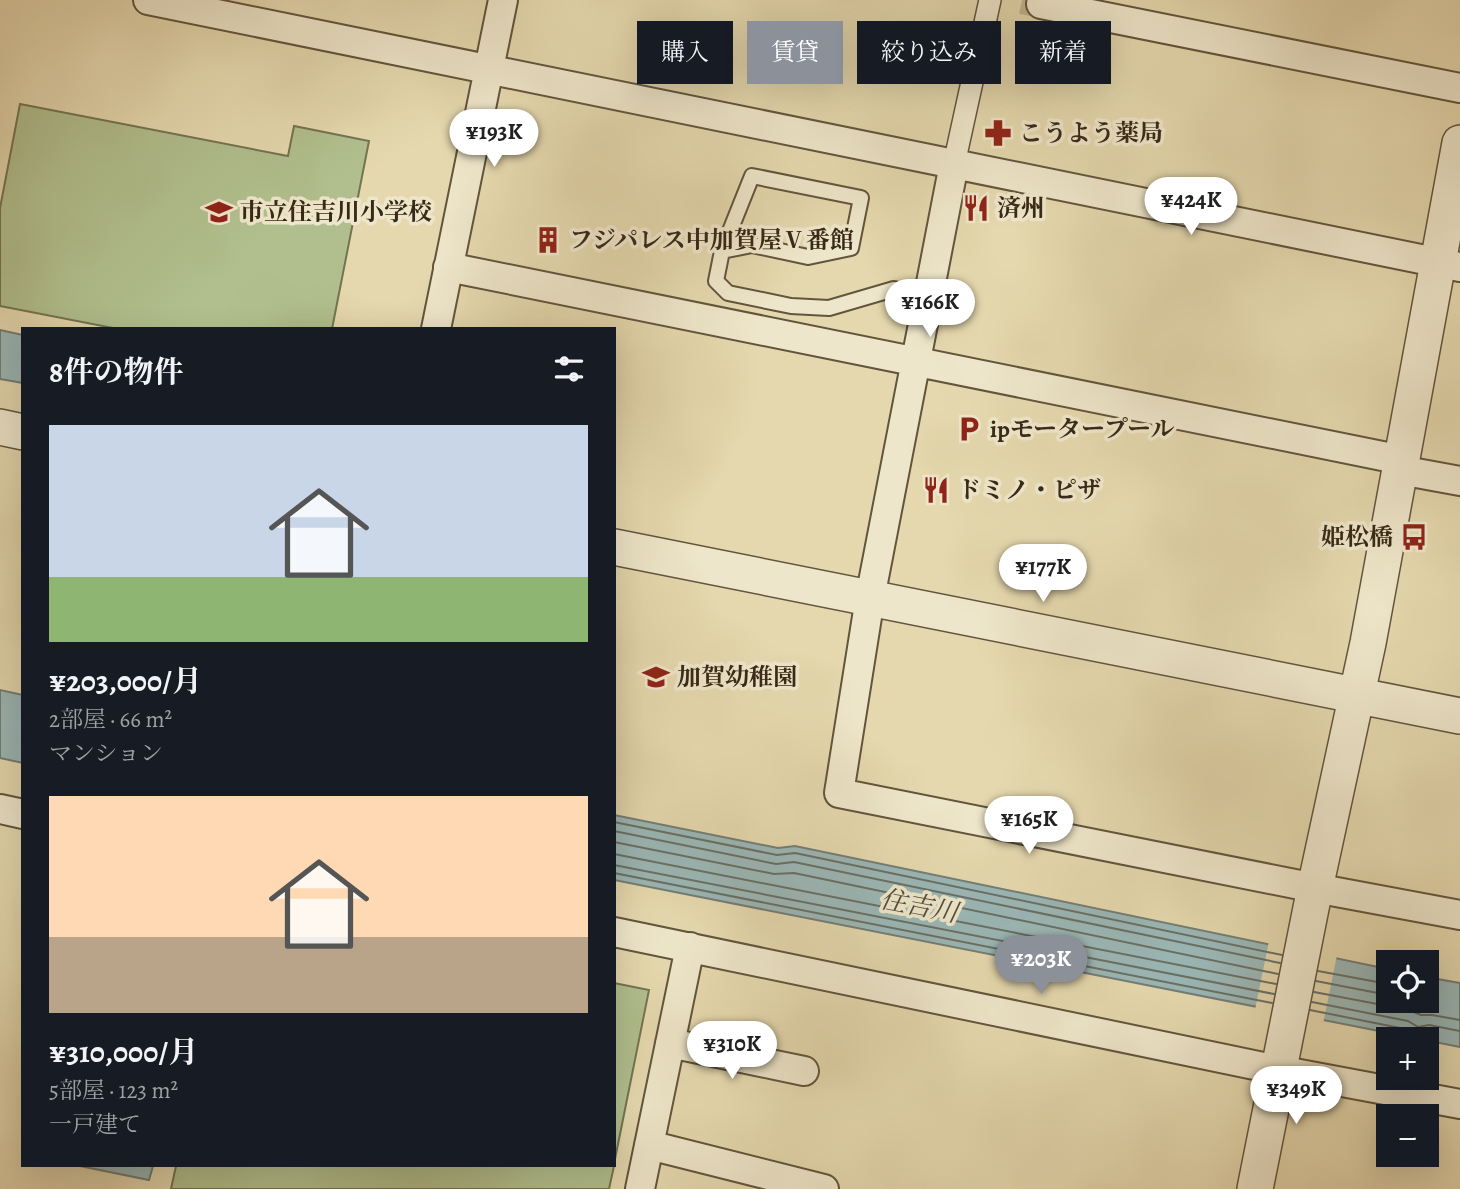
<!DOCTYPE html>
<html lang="ja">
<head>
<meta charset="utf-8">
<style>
	:root { --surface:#171b24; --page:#242831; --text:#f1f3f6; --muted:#9ea1a6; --accent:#8c9099 }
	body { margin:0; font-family:Alegreya,"Noto Serif JP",serif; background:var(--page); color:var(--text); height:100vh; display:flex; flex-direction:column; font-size:26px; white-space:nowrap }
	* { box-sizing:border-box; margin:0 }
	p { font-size:23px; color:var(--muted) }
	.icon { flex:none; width:38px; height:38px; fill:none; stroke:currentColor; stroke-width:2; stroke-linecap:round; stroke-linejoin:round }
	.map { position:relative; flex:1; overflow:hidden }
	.side { position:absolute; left:21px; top:327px; width:595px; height:840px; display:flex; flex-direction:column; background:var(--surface); border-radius:0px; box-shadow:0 7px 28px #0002 }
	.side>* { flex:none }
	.guide { position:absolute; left:637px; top:21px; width:665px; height:63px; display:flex; gap:14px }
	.buttons { position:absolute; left:1376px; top:950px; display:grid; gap:14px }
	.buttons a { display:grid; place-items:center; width:63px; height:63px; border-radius:0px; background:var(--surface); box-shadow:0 7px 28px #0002; font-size:35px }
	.price { position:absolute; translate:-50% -60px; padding:0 16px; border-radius:24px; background:#fff; color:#222; font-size:23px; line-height:46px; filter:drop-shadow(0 2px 4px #0008) }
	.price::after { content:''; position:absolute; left:50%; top:42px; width:21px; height:16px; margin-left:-10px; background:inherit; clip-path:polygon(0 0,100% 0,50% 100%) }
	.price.on { background:var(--accent); color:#fff }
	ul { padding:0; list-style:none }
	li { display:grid; align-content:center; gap:14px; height:371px; padding:0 28px }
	li span { display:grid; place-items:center; height:217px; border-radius:0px; color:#555 }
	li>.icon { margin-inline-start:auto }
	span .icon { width:126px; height:126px; fill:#fffc; stroke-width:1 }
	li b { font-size:30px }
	h2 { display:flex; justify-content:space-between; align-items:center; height:84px; padding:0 28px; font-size:30px }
	.tag { padding:0 24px; border-radius:0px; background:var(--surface); box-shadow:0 7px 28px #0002; font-size:24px; line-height:63px }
	.tag.on { background:var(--accent); color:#fff }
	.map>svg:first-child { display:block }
</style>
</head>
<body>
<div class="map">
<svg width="1460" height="1189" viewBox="0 0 1460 1189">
	<rect width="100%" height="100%" fill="#e5d8ae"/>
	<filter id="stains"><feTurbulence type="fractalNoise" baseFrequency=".00286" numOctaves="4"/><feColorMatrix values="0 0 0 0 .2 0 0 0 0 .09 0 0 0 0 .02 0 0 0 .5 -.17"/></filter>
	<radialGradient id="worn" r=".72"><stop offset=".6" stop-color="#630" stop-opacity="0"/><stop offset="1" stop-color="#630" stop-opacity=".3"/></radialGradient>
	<path fill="#b1bf8e" stroke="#747452" stroke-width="2" d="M20 104 288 156 294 126 369 141 332 329H118L0 306V208Z
		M614 983 649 990 614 1164Z
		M176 1166H614L609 1189H171Z"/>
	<path fill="#9bb7b6" stroke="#737e76" stroke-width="2" d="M0 330 23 335V383L0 379Z
		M0 690 23 695V763L0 758Z
		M614 815 778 848 795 846 1388 969V1001H1426V977L1460 983V1047L614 880Z
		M80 1166H153L149 1180Z"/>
	<path fill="#e5d8ae" d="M1269 941 1337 955 1323 1024 1255 1010Z"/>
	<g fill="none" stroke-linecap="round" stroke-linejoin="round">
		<path stroke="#697066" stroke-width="2" d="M614 822 777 855 795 853 1282 955
			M614 831 776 864 794 862 1280 963
			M614 842 774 874 794 873 1278 974
			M614 854 1276 984
			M614 865 1274 994
			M614 873 1272 1003
			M1318 971 1388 984
			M1316 981 1388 995
			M1314 992 1409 1010 1421 1015H1432L1460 1020
			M1312 1002 1408 1021 1418 1027 1429 1025 1460 1031
			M1310 1010 1405 1029 1411 1033 1412 1040"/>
		<path stroke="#c2b590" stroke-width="28" stroke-dasharray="28 14" stroke-linecap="butt" d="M1022 0 1041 4"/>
		<defs>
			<path id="service" d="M722 251 752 245 808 257 851 248 861 198 752 176 722 251 716 281 728 293 791 306 829 308 894 289 928 296"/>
			<path id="pedestrian" d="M954 164 990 0"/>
			<path id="minor" d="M148 0 1460 267
				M1041 4 1460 88
				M954 164 870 598 839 793 1315 888 1460 915
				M448 267 1402 460
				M436 329 503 0
				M1400 470 1460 481
				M0 809 23 814
				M614 932 1278 1070 1460 1104
				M670 1043 804 1071
				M649 1145 824 1189
				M640 1189 690 947"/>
			<path id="tertiary" d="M0 427 23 432
				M614 547 1460 716
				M1255 1189 1315 888 1368 643 1460 143"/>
		</defs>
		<use href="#service" stroke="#62553d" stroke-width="18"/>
		<use href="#pedestrian" stroke="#62553d" stroke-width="24"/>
		<use href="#minor" stroke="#62553d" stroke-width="32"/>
		<use href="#tertiary" stroke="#62553d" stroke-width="38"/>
		<use href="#service" stroke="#eee6ca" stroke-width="14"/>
		<use href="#pedestrian" stroke="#eee6ca" stroke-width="21"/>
		<use href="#minor" stroke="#eee6ca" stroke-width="28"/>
		<use href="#tertiary" stroke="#eee6ca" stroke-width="35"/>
	</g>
	<defs>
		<symbol id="pharmacy-bare" viewBox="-9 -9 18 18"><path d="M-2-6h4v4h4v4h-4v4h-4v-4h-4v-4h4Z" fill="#8f2418" stroke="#eee6ca" stroke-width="2.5" paint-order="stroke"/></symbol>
		<symbol id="restaurant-bare" viewBox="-9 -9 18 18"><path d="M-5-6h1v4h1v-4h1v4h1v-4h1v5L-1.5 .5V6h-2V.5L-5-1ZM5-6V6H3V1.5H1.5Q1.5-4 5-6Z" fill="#8f2418" stroke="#eee6ca" stroke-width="2.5" paint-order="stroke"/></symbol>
		<symbol id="school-bare" viewBox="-9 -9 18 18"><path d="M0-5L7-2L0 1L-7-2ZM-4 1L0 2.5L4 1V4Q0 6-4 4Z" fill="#8f2418" stroke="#eee6ca" stroke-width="2.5" paint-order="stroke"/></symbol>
		<symbol id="building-bare" viewBox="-9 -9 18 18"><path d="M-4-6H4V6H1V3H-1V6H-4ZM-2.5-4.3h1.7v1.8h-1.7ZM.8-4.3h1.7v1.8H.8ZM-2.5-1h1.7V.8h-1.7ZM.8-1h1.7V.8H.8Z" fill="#8f2418" stroke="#eee6ca" stroke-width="2.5" paint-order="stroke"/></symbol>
		<symbol id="parking-bare" viewBox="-9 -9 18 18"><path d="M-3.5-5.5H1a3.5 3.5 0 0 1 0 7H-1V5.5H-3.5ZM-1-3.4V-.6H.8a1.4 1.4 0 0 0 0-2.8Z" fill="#8f2418" stroke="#eee6ca" stroke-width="2.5" paint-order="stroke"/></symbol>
		<symbol id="bus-bare" viewBox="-9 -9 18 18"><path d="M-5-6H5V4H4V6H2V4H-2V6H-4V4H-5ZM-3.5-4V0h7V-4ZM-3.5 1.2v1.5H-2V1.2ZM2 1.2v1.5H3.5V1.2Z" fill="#8f2418" stroke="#eee6ca" stroke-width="2.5" paint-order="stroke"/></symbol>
	</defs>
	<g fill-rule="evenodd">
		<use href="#pharmacy-bare" x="979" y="114" width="38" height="38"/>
		<use href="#restaurant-bare" x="957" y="189" width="38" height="38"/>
		<use href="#school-bare" x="200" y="193" width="38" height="38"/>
		<use href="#building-bare" x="529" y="221" width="38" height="38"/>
		<use href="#parking-bare" x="950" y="410" width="38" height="38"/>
		<use href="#restaurant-bare" x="917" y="471" width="38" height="38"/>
		<use href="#bus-bare" x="1395" y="518" width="38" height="38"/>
		<use href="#school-bare" x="637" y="658" width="38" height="38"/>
	</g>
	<g text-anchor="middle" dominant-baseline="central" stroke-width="7" stroke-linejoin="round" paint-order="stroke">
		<g font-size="24" font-weight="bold" fill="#372917" stroke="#eee6ca" text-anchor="start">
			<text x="1019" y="133">こうよう薬局</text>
			<text x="997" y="208">済州</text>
			<text x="240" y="212">市立住吉川小学校</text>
			<text x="569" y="240">フジパレス中加賀屋Ⅴ番館</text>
			<text x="990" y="429">ipモータープール</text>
			<text x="957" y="490">ドミノ・ピザ</text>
			<text x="1393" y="537" text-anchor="end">姫松橋</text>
			<text x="677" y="677">加賀幼稚園</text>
		</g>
		<g font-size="26" font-style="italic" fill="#504c3f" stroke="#eee6ca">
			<text transform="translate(919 906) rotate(11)">住吉川</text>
		</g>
	</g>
	<rect width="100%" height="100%" filter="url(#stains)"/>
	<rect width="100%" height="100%" fill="url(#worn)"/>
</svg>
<div class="buttons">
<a><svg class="icon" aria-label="locate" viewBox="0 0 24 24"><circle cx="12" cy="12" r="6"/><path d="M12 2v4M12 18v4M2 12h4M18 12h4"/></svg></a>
<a>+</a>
<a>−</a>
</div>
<b class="price" style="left:494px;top:169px">¥193K</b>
<b class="price" style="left:1191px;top:237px">¥424K</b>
<b class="price" style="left:930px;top:339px">¥166K</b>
<b class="price" style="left:1043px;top:604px">¥177K</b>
<b class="price" style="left:1029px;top:856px">¥165K</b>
<b class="price on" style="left:1041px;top:996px">¥203K</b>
<b class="price" style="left:732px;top:1081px">¥310K</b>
<b class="price" style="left:1296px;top:1126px">¥349K</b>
<div class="guide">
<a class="tag">購入</a>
<a class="tag on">賃貸</a>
<a class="tag">絞り込み</a>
<a class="tag">新着</a>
</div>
<section class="side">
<h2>8件の物件<svg class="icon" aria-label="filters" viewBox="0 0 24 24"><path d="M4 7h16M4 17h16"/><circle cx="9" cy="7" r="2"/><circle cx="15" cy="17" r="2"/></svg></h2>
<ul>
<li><span style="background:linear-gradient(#c9d6e8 70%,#8fb573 0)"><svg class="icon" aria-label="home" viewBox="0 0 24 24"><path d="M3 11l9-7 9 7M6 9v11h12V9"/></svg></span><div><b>¥203,000/月</b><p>2部屋 · 66 m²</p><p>マンション</p></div></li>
<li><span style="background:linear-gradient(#ffd9b3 65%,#b9a48a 0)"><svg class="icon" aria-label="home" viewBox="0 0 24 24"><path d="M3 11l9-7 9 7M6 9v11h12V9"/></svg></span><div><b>¥310,000/月</b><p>5部屋 · 123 m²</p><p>一戸建て</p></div></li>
</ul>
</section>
</div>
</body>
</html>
